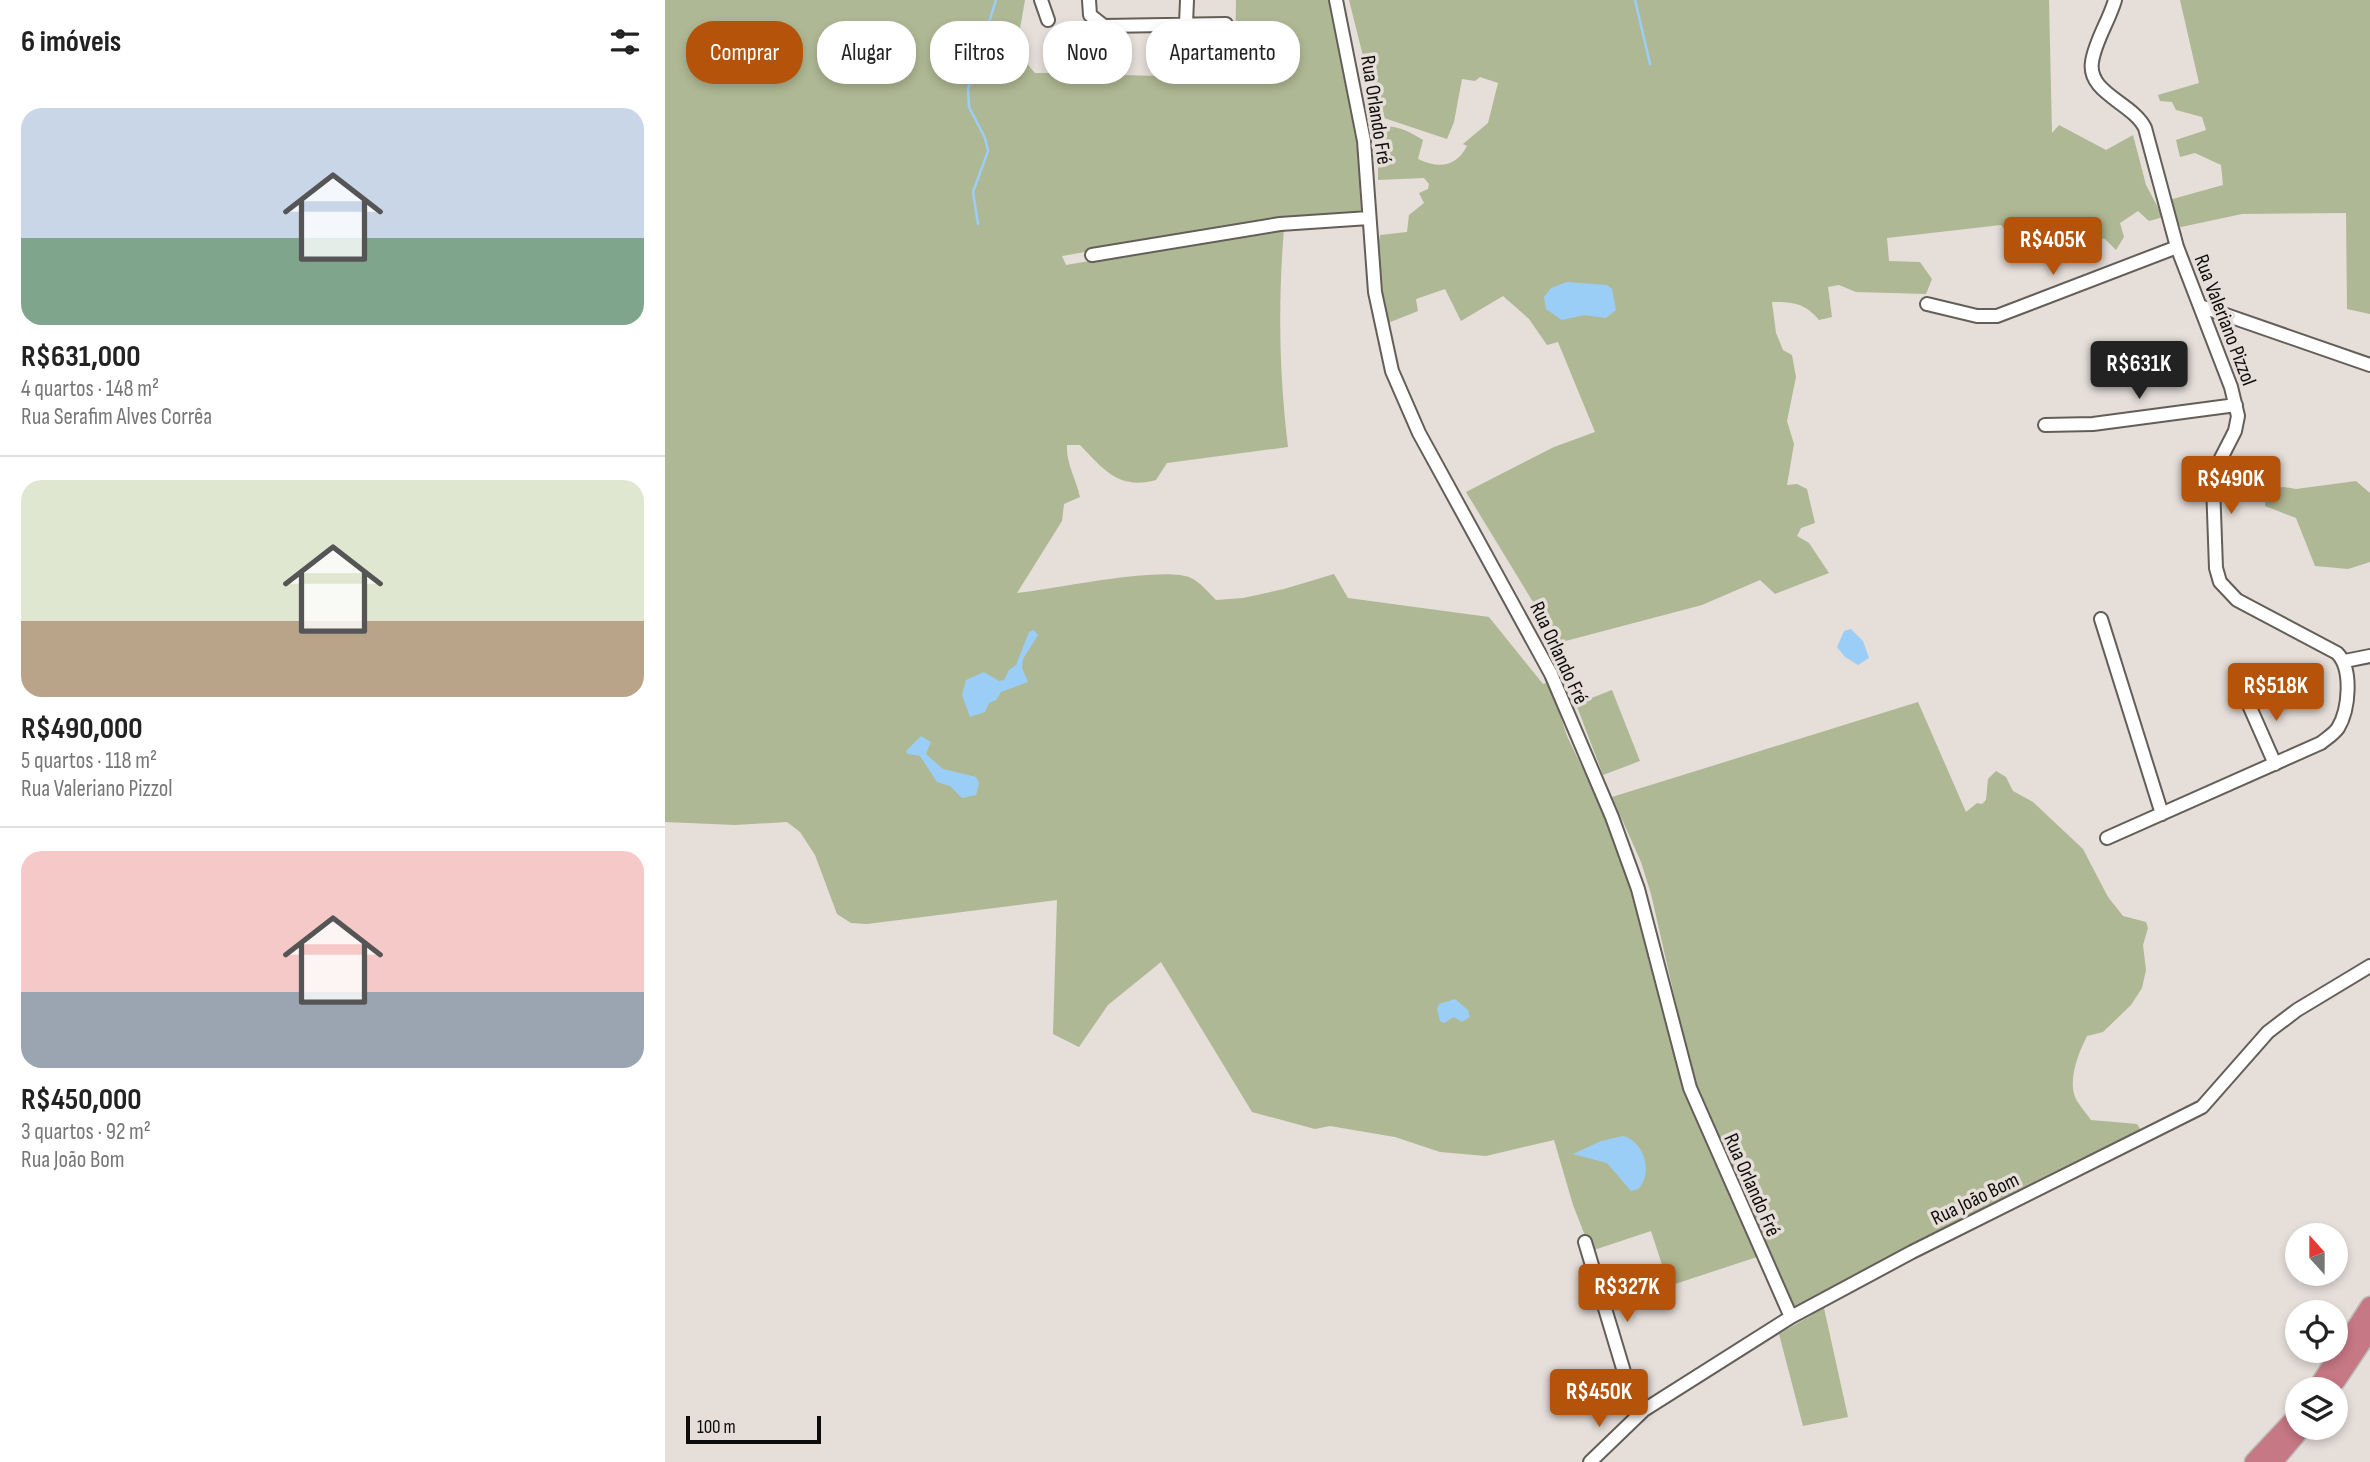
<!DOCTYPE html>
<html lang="pt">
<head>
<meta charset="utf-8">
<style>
	:root { --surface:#fff; --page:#f6f6f6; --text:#222; --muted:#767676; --line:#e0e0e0; --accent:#b45309 }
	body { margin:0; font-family:"Sofia Sans Condensed",sans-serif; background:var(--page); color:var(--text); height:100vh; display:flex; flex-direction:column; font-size:26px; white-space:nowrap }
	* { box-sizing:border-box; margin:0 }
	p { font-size:23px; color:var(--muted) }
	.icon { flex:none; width:38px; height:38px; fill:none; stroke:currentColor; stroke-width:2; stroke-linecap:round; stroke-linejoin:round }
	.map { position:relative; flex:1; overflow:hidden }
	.details { display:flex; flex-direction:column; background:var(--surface); width:665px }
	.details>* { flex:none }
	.banner { position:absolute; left:21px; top:21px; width:665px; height:63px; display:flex; gap:14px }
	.needle { width:46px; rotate:339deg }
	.fabs { position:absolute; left:1620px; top:1223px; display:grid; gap:14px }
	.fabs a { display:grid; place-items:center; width:63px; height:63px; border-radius:50%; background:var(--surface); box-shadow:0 4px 10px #0003; font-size:35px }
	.scale { position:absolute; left:21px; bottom:18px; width:135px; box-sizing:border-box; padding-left:7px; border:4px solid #0e0c0a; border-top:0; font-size:19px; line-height:24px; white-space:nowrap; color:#0e0c0a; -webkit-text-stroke:5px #e5ded9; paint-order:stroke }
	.price { position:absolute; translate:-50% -60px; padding:0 16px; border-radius:7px; background:var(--accent); color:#fff; font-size:23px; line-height:46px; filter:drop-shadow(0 2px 4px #0008) }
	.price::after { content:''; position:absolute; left:50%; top:42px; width:21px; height:16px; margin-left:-10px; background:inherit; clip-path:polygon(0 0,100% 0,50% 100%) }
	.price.active { background:#222; color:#fff }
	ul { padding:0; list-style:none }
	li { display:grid; align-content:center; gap:14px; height:371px; padding:0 21px }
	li+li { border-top:2px solid var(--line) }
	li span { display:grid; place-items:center; height:217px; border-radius:21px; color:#555 }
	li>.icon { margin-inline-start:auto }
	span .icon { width:126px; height:126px; fill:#fffc; stroke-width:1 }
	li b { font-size:30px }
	h2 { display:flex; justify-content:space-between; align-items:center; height:84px; padding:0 21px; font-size:30px }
	.chip { padding:0 24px; border-radius:28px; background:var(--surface); box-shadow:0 4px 10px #0003; font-size:24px; line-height:63px }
	.chip.active { background:var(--accent); color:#fff }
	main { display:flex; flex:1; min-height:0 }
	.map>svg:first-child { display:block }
</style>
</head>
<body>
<main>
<section class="details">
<h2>6 imóveis<svg class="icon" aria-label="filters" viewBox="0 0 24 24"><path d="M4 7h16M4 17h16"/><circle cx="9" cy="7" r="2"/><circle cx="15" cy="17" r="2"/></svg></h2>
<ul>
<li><span style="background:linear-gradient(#c9d6e8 60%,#7fa58c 0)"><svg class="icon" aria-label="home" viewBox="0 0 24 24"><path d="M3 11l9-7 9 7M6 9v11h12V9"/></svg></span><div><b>R$631,000</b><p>4 quartos · 148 m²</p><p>Rua Serafim Alves Corrêa</p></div></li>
<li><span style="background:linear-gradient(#dfe7d0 65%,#b9a48a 0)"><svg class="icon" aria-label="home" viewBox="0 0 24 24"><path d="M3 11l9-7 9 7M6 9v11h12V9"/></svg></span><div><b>R$490,000</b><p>5 quartos · 118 m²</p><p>Rua Valeriano Pizzol</p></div></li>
<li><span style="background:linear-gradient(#f6c9c9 65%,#9aa5b1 0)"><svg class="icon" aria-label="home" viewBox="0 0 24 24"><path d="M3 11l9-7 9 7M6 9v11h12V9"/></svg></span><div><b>R$450,000</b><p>3 quartos · 92 m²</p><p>Rua João Bom</p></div></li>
</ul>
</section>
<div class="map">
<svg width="1705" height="1462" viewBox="0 0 1705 1462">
	<rect width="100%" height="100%" fill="#e5ded9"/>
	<path fill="#afb894" d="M0 0H360L351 51 370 73H389L418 37 453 35 452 60 457 61 456 75 570 78 571 0H664C681 71 693 139 699 212L617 218 397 256 401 265 619 228C613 304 614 371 623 447L502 463 491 480C454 490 439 470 415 445H402C401 464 411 478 415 497L399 504 397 521 352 593C386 590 499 565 526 578 535 582 544 593 551 600L578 598 619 589 669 574 683 598 824 617 878 684 884 682 902 736 940 815 969 890 1018 1091 1095 1256 1004 1286 986 1231 926 1251 908 1205 889 1140 821 1156 775 1152 730 1137 665 1126 650 1129 587 1112 496 962 443 1005 414 1047 388 1034 392 900 202 924 186 923 172 914 150 855 135 832 122 822 70 825 0 822Z
		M684 0H1384L1387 133 1394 125 1441 150 1468 135 1481 185 1498 217 1484 221 1473 211 1455 223 1459 237 1451 250 1440 239 1420 235 1399 247C1379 245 1347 243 1336 225L1222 238 1224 261 1255 262 1267 279 1261 294 1191 292 1174 285 1163 287 1167 317 1154 320C1140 303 1128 302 1107 302L1111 333 1118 350 1127 355 1131 377 1122 421 1129 444 1122 485 1132 484 1142 489 1150 523 1136 528 1132 536 1144 543 1164 573 1110 594 1095 580 1037 605 893 643 801 492 889 447 930 432 893 342 882 345 864 319 838 296 796 321 780 289 751 299 753 311 723 323C713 296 710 263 715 235L742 232 744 215 759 203 754 193 763 189 764 184 759 178 713 180V128C729 123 745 132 758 140L753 159C774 169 791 167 802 146L798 144 823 123 833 83 815 77 810 81 797 79 789 122 782 139 713 116Z
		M1515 0H1705V314L1682 309 1681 213 1577 214 1516 227 1509 220 1504 200 1558 185 1556 165 1530 153 1515 157 1511 140 1541 130 1537 117 1511 110 1507 102 1495 101 1493 95 1534 83Z
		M1691 481 1705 493V562L1683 569 1650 566 1631 518 1600 506 1601 489 1619 487 1631 489Z
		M947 690 975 761 938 775 911 704Z
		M1253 702 1301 812 1312 803 1317 804 1321 800 1323 779 1331 771 1341 777 1348 791 1368 802 1418 849 1443 897 1458 916 1481 922 1483 928 1478 945 1481 970 1477 988 1466 1005 1438 1032 1422 1036C1414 1052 1403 1078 1410 1097 1413 1104 1421 1113 1426 1120L1472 1124 1477 1132 1247 1246 1130 1307 1030 1087 986 894 976 862 947 797Z
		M1159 1308 1183 1417 1138 1426 1114 1334Z"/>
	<path fill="#9bcef7" d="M902 282 942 285 947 289 951 310 941 318 919 315 897 320 881 309 879 297 886 288Z
		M1186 629 1198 641 1204 658 1193 665 1180 657 1172 647 1179 631Z
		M369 630 373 635 358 659 357 668 363 682 336 692 331 700 324 703 320 712 305 717 297 695 301 680 319 672 334 681 339 680 344 670 351 665 364 632Z
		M256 736 266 742 261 754 278 769 311 777 314 783 311 795 297 798 285 786 272 782 255 756 243 754 241 751Z
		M790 999 803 1010 805 1017 797 1022 789 1017 779 1023 775 1021 772 1009 774 1004Z
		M958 1136C979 1141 989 1173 973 1189L966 1191 942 1163 908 1154 936 1141Z"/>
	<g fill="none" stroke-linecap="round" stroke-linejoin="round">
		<path stroke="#9bcef7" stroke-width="2.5" d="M970 0 985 64
			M313 224 308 192 323 151 320 138 304 107 303 89 331 0"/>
		<defs>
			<path id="minor" d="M376 0 383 20
				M424 0 425 15 439 26 561 24
				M671 0 699 141 710 292 727 371 754 433 886 674 947 817 973 889 1025 1088 1126 1317
				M521 24 522 0
				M427 255 615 224 704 218
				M1262 304 1312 316H1332L1512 247
				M1535 306 1705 365
				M1380 425 1428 424 1571 405
				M1436 619 1497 814
				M1680 661 1705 656
				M1580 696 1610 764
				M1442 838 1656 743C1662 738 1669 734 1673 728 1684 710 1688 669 1672 653L1572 600 1555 582 1551 568 1548 484 1550 470 1570 431 1573 416 1566 387 1512 247 1480 128C1468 103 1422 93 1427 62 1430 41 1444 21 1450 0
				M920 1242 972 1415
				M925 1462 979 1410 1126 1317 1247 1252 1537 1107 1603 1032 1632 1010 1705 966"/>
			<path id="highway" d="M1671 1381 1705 1330
				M1651 1390 1705 1306
				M1589 1462 1633 1415
				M1608 1462 1637 1428"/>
		</defs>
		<use href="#minor" stroke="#645e59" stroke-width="16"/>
		<use href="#highway" stroke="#bcbbba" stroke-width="21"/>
		<use href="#minor" stroke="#fff" stroke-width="12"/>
		<use href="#highway" stroke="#c67884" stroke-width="18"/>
	</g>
	<g text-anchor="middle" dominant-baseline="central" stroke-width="7" stroke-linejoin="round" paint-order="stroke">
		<g font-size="21" fill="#0e0c0a" stroke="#e5ded9">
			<text transform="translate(711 110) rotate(81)">Rua Orlando Fré</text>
			<text transform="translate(1560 320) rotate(69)">Rua Valeriano Pizzol</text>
			<text transform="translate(894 653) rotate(65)">Rua Orlando Fré</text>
			<text transform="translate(1087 1185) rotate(66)">Rua Orlando Fré</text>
			<text transform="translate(1310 1199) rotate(-26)">Rua João Bom</text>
		</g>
	</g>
</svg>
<div class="fabs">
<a><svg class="needle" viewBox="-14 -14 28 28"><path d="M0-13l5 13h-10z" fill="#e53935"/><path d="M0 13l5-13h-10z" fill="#767676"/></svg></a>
<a><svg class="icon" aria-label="locate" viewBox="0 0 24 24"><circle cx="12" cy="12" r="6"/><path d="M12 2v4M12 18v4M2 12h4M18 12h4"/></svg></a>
<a><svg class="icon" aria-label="layers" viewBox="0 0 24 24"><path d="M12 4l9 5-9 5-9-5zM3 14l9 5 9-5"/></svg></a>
</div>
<div class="scale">100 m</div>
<b class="price" style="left:1388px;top:277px">R$405K</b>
<b class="price active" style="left:1474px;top:401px">R$631K</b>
<b class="price" style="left:1566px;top:516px">R$490K</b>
<b class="price" style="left:1611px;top:723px">R$518K</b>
<b class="price" style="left:962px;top:1324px">R$327K</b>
<b class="price" style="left:934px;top:1429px">R$450K</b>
<div class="banner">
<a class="chip active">Comprar</a>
<a class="chip">Alugar</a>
<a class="chip">Filtros</a>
<a class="chip">Novo</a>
<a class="chip">Apartamento</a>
</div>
</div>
</main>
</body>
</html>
